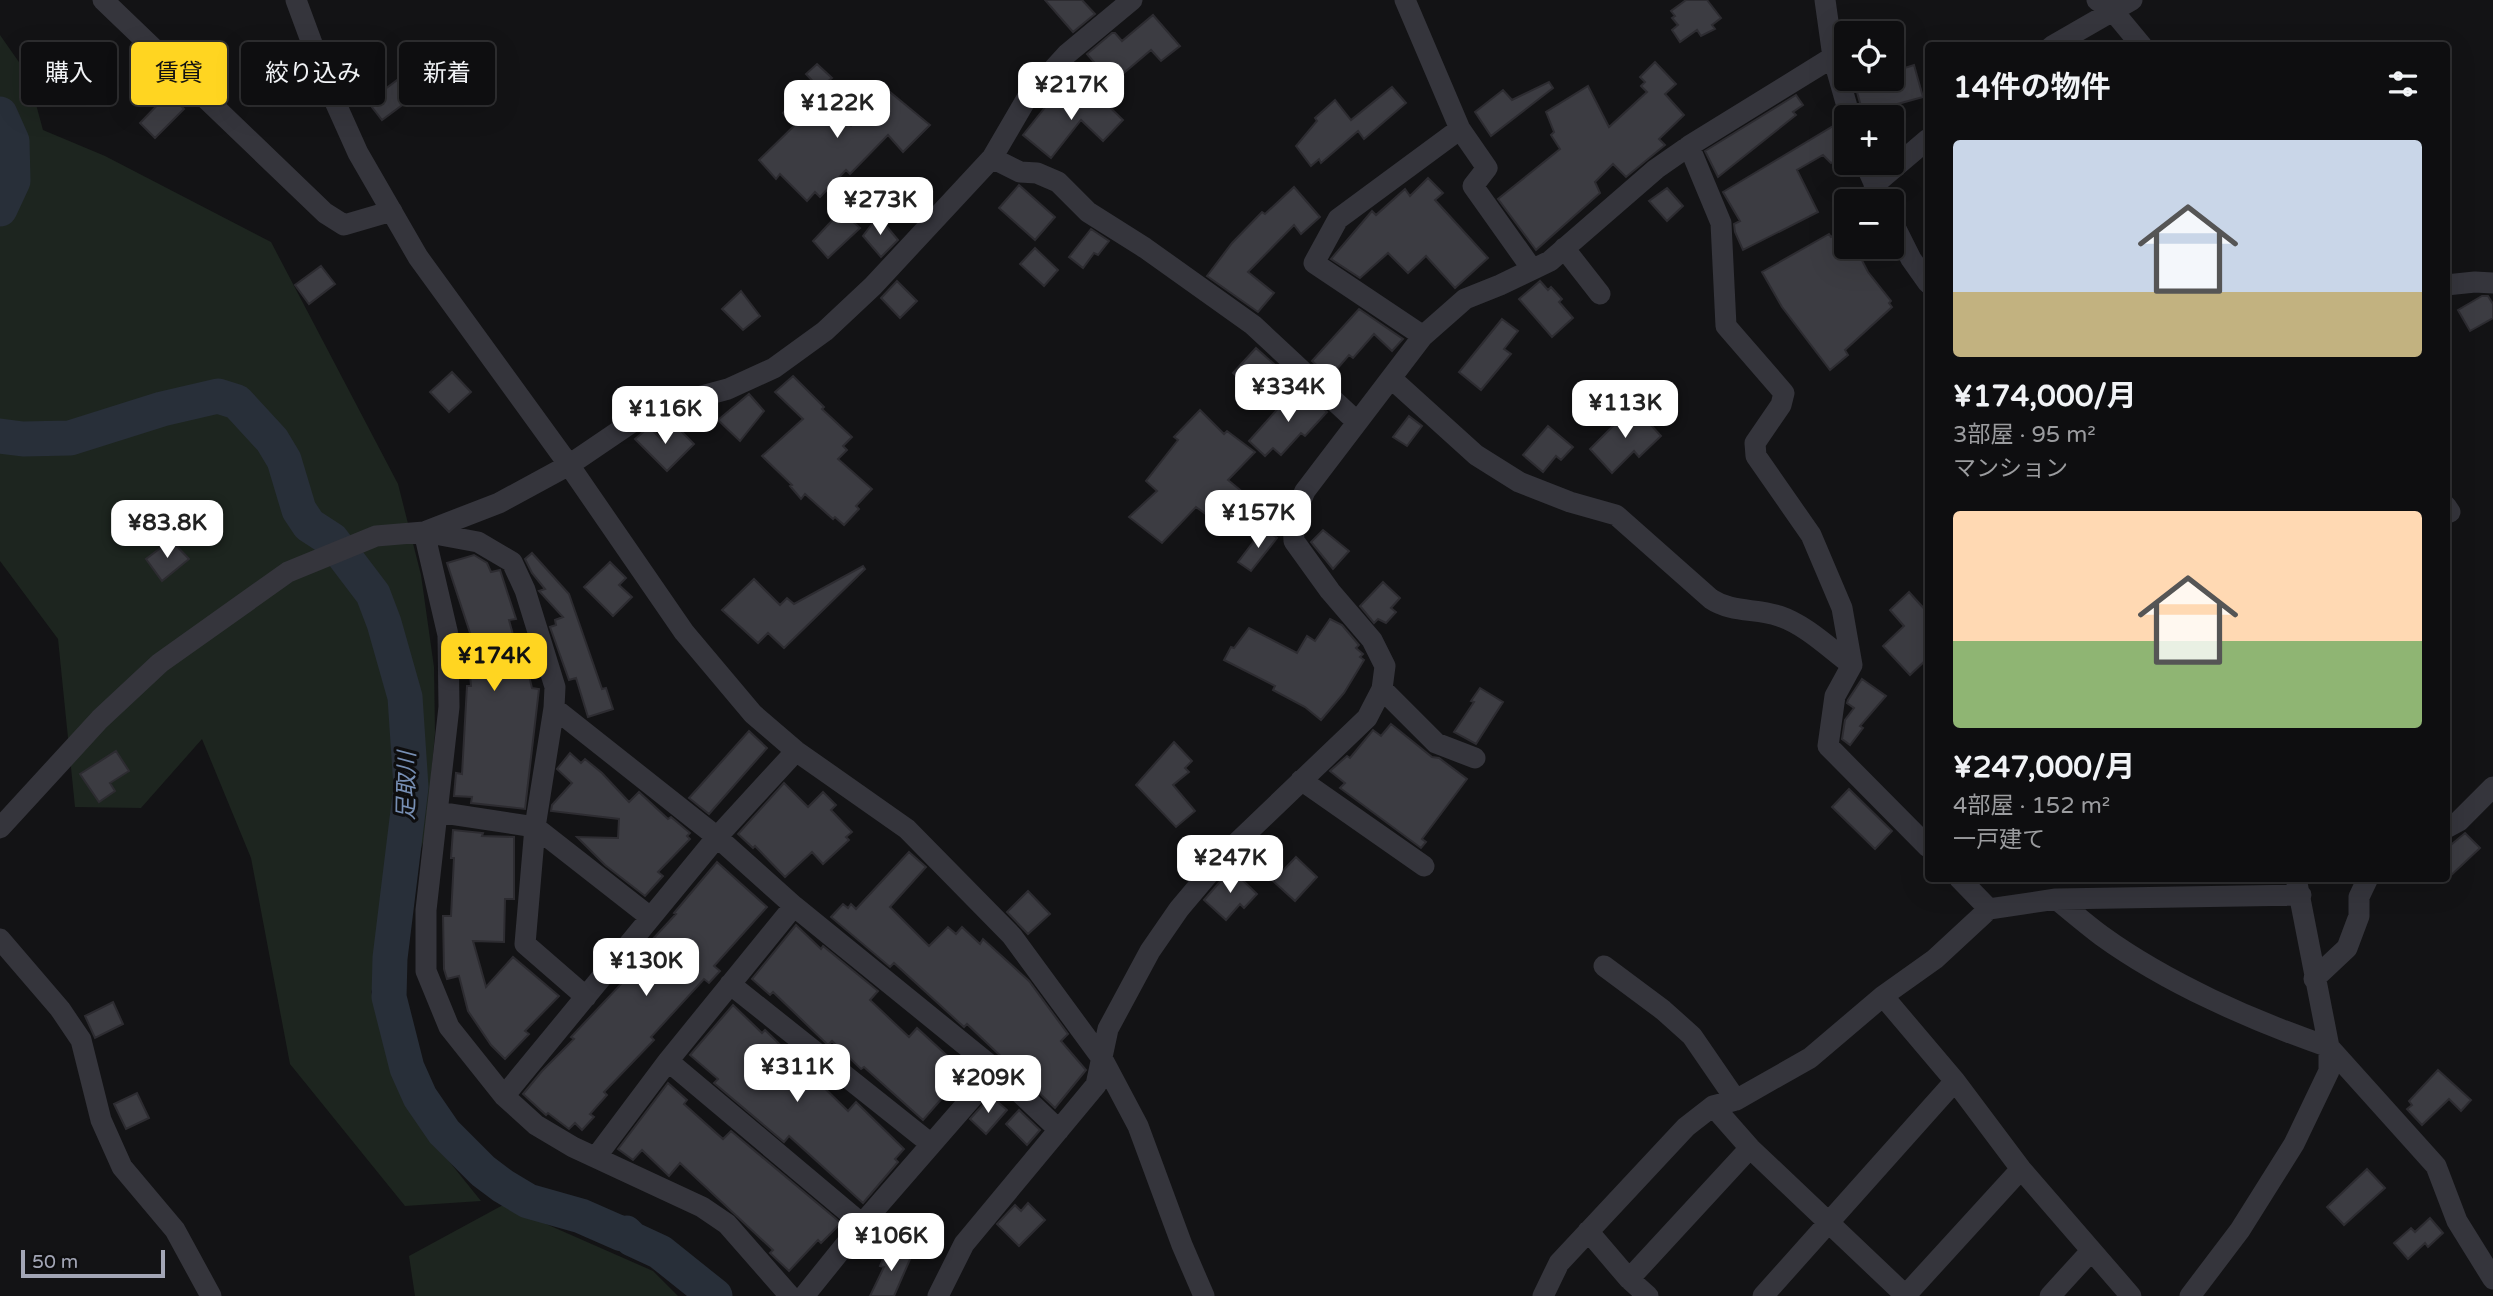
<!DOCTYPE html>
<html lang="ja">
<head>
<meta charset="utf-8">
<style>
	:root { --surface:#0e0e10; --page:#1c1c1e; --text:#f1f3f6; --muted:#9b9c9f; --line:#2e2e30; --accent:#ffd521 }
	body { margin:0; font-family:"Varela Round","Noto Sans JP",sans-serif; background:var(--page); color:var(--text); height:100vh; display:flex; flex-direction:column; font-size:26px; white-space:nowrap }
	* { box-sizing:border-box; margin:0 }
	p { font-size:23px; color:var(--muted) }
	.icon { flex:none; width:38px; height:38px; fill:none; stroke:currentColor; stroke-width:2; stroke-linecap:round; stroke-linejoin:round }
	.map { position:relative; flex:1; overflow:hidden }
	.side { position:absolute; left:1925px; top:42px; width:525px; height:840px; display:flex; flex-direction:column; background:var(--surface); border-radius:7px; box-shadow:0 7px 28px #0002,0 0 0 2px var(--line) }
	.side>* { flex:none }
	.banner { position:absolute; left:21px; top:42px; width:665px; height:63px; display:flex; gap:14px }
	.fabs { position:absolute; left:1834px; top:21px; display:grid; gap:14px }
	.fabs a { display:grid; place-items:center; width:70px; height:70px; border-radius:7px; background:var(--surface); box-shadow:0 7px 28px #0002,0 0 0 2px var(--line); font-size:35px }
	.scale { position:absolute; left:21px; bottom:18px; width:144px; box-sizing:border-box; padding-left:7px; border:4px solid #a3a6b6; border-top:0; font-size:19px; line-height:24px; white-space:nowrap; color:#a3a6b6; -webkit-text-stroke:5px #0e0e0f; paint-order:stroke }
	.price { position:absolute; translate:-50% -60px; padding:0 16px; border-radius:14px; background:#fff; color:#222; font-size:23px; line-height:46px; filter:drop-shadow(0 2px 4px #0008) }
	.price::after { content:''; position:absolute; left:50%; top:42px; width:21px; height:16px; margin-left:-10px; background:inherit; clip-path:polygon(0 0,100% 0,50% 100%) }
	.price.current { background:var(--accent); color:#111 }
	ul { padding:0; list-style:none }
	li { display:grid; align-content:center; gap:14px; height:371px; padding:0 28px }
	li span { display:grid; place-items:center; height:217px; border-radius:7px; color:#555 }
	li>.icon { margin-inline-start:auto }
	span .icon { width:126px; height:126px; fill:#fffc; stroke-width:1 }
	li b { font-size:30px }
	h2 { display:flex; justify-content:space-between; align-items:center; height:84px; padding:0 28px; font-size:30px }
	.tag { padding:0 24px; border-radius:7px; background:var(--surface); box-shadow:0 7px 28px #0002,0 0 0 2px var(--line); font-size:24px; line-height:63px }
	.tag.current { background:var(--accent); color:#111 }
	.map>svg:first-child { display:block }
</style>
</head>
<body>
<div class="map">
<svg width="2493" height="1296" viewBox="0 0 2493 1296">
	<rect width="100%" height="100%" fill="#131315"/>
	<path fill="#1d251f" d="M0 35 28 75 43 130 105 156 271 242 398 484 421 575 434 667 435 733 426 834 371 992 415 1119 481 1201 405 1206 290 1064 251 858 202 739 141 808 75 807 58 639 0 561Z
		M503 1205 653 1271 678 1296H415L409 1256Z"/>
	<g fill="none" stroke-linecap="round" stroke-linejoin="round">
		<path stroke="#282f39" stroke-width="35" d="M0 114 12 141 13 181 0 209
			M0 436 23 439 70 438 162 409 218 396 237 402 272 440 284 460 299 510 309 525 332 540 373 594 384 623 405 697 411 787 390 958 389 997 407 1068 420 1097 444 1132 483 1171 503 1186 528 1201 581 1216 622 1234 626 1233 632 1239 660 1252 715 1296"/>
	</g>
	<path fill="#3c3c42" stroke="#2d2c31" stroke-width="2" d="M1045 0H1082L1095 14 1073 32Z
		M1686 0H1707L1721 18 1712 25 1715 29 1701 36 1697 30 1680 42 1672 30 1678 25 1672 18 1675 16 1671 11Z
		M1153 15 1180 46 1161 61 1151 50 1112 83 1087 54 1112 33H1115L1122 41Z
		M441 47 451 61 428 79 432 83 382 120 368 102Z
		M1655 62 1676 84 1665 94 1684 115 1659 139 1665 145 1626 177 1613 164 1595 182 1600 193 1536 250 1498 199 1560 149 1551 135 1554 132 1546 112 1588 86 1609 127 1647 92 1641 86 1645 82 1640 77Z
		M817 64 832 78 819 88 806 74Z
		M1914 65 1923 97 1894 105 1900 117H1864L1857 92 1892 79V72Z
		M1549 82 1553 88 1491 136 1475 112 1503 90 1512 100Z
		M807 87 851 126 885 88 930 125 903 152 888 135 850 174 846 170 820 197 815 192 807 201 780 174 776 179 759 160 796 124 783 113Z
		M1392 87 1406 103 1364 139 1358 131 1321 163 1319 159 1311 166 1296 146 1317 121 1315 118 1335 100 1351 120Z
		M1092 90 1123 120 1103 141 1081 120 1051 158 1023 135 1055 95 1073 110Z
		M169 93 184 109 155 138 140 123Z
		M1796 95 1803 105 1793 112 1796 115 1718 177 1705 151Z
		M1835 125 1845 143 1840 147 1845 155 1831 163 1823 155 1797 170 1818 212 1743 250 1735 232 1734 224 1740 221 1723 192Z
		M1428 178 1443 193 1435 200 1488 258 1455 288 1426 256 1408 273 1388 253 1360 278 1331 259 1372 211 1376 215 1405 189 1410 196Z
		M1019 185 1055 217 1035 240 999 208Z
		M1294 187 1320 217 1301 234 1294 225 1248 272 1274 293 1258 312 1207 276 1232 243 1262 212 1265 214Z
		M1667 188 1683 206 1667 221 1649 201Z
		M841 211 860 228 828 258 813 241Z
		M878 216 898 240 881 257 863 236Z
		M1091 229 1109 241 1098 255 1094 253 1083 268 1069 257Z
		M1846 229V247H1855L1868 272 1891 301 1889 303 1892 307 1845 350 1848 355 1830 370 1782 307 1762 272 1829 234 1831 237Z
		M1035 248 1058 270 1044 286 1020 264Z
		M321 266 335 284 309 304 295 285Z
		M897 281 917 301 900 318 881 298Z
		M1540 281 1548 290 1551 287 1562 299 1559 302 1573 318 1552 337 1519 299Z
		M741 291 760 316 743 330 722 309Z
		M2482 296H2488L2493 304V318L2470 331 2458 310Z
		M1359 309 1403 339 1392 351 1374 334 1353 358 1349 355 1330 377 1312 361Z
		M1502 319 1518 331 1504 349 1511 354 1481 390 1459 372Z
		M1256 348 1274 364 1251 389 1233 373Z
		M452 372 471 392 449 412 430 392Z
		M793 376 824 407 822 409 852 437 843 446 847 450 838 459 872 489 856 506 859 509 844 525 835 517 833 519 805 494 801 499 790 486 792 485 762 456 803 419 775 392Z
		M1303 391 1327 412 1305 436 1301 433 1281 455 1273 448 1265 456 1249 441 1290 395 1295 400Z
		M749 394 764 411 740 441 718 420Z
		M1200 410 1224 434 1227 431 1255 452 1228 480 1245 494 1214 520 1196 507 1162 543 1129 517 1157 491 1146 481 1178 440 1174 437Z
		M1629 410 1635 416 1639 412 1661 436 1639 457 1634 451 1612 473 1590 449Z
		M1409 416 1422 426 1407 446 1393 437Z
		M676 426 694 444 667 471 635 439 649 427 662 440Z
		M1548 426 1573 447 1561 460 1556 456 1543 472 1523 455Z
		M1264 528 1277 538 1251 571 1238 562Z
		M1323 530 1349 551 1333 569 1311 542Z
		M171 540 189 559 162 581 146 559Z
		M532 553 569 594 602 689 606 688 613 709 588 717 576 678 569 680 550 627 556 625 555 620 563 617 539 591 545 589 532 573 525 559Z
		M474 555 487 563 491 572 500 570 516 619 509 620 518 653 523 651 532 688 539 689 525 809 471 803 472 797 454 796 456 773 462 774 467 686H471L467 640 472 639 447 563Z
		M610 562 626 578 619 585 632 597 613 616 584 587Z
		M863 566 865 569 784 648 768 633 758 643 722 610 754 579 780 605 787 598 794 604Z
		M1383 582 1400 598 1391 608 1396 612 1386 623 1378 619 1374 623 1360 606Z
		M1909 592 1928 613V658L1910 675 1883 646 1904 626 1890 610Z
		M1330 619 1342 625 1359 645 1356 648 1363 654 1360 657 1364 660 1344 693 1321 720 1305 707 1273 690 1275 686 1224 660 1231 647 1234 648 1249 628 1297 653 1307 636 1315 641Z
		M1862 679 1886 696 1860 726 1863 728 1850 745 1842 739 1845 720 1854 708 1847 703 1848 700Z
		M1480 688 1503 702 1476 744 1454 732 1474 702 1471 701Z
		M1391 724 1432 757 1439 758 1467 779 1422 839 1426 842 1421 848 1340 788 1345 783 1330 771 1347 756 1350 758 1373 730 1381 736Z
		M749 731 767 748 709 814 689 798Z
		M1174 742 1192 761 1185 768 1189 772 1173 785 1195 811 1176 827 1136 785Z
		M116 751 129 771 110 783 115 791 99 802 80 774Z
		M570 753 581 763 585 759 602 773 629 802 639 792 668 819 671 817 690 833 687 836 690 839 658 872 663 876 645 896 605 865 577 837 618 838 619 819 551 811 552 805 572 783 557 769Z
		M784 783 808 807 823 792 836 805 831 810 852 832 846 837 849 840 823 864 812 852 785 877 755 846 753 848 738 834Z
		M1849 789 1892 831 1875 849 1832 807Z
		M453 830 483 833 482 836 514 837V899H505L504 942 473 941 486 987 513 957 559 996 525 1031 529 1034 505 1059 491 1045 468 1011 459 976 447 979 444 969 443 916H451L454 858H451Z
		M2465 833 2480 848 2446 880V849Z
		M909 852 926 867 890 907 929 946 948 927 956 934 962 927 980 944 983 939 1029 981 1068 1034 1061 1041 1086 1070 1055 1108 967 1024 964 1027 894 963 890 967 831 917 843 904 848 908 851 904 856 909Z
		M1296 857 1317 877 1295 901 1273 881Z
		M717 862 767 907 714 966 720 971 709 983 704 979 651 1037 654 1040 604 1092 607 1095 590 1114 594 1117 582 1130 575 1123 569 1129 548 1113 546 1115 523 1094 542 1071 574 1039 571 1037 624 981 620 978 654 944 651 941 676 914 674 913Z
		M1231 869 1257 894 1244 908 1240 904 1226 920 1204 900Z
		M1028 891 1050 914 1028 934 1007 912Z
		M796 925 821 949 823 946 878 991 870 1000 909 1037 917 1028 965 1072 923 1120 864 1067 861 1069 832 1041 828 1045 773 992 770 995 752 979Z
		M113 1002 123 1024 95 1038 85 1016Z
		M733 1005 762 1033 765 1030 848 1111 856 1102 904 1149 895 1159 898 1162 863 1203 789 1136 784 1142 714 1083 718 1079 690 1055Z
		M2438 1070 2471 1100 2461 1111 2449 1099 2422 1125 2407 1109 2412 1105 2409 1101Z
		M668 1083 687 1100 684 1104 723 1139 731 1131 841 1223 821 1243 818 1240 789 1271 770 1253 773 1250 680 1163 669 1176 642 1150 633 1160 618 1149Z
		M137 1093 149 1118 126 1129 114 1104Z
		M991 1096 1007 1110 986 1134 970 1119Z
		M1019 1110 1040 1130 1027 1145 1006 1124Z
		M2367 1169 2385 1188 2344 1225 2327 1207Z
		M1028 1203 1045 1220 1019 1246 997 1224 1015 1205 1021 1211Z
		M2430 1218 2443 1233 2428 1247 2425 1243 2408 1259 2394 1243 2411 1228 2415 1232Z
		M888 1247 911 1257 894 1296H870L884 1267 880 1266Z"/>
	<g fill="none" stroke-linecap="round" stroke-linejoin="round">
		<path stroke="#35353c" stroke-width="21" d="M103 0 325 213 344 225 392 211
			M296 0 327 84 358 153 418 257 569 465 684 632 753 714 796 751 907 829 1012 936 1103 1060 1138 1126 1182 1245 1204 1296
			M1405 0 1460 129 1338 219 1314 263 1423 336
			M1825 0 1833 57 1850 117
			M2097 0 2113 11 2142 46
			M2052 46 2132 0
			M1460 129 1487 168 1473 186 1532 269
			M1689 146 1721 223 1726 326 1784 393 1781 405 1755 443 1756 456 1811 535 1842 608 1852 665
			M992 158 1020 172 1037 173 1058 182 1088 212 1145 248 1253 325 1356 421
			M1865 163 1882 201
			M1874 185 1928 139
			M1892 221 1911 259 1928 283
			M1564 248 1600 294
			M2446 285 2475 282 2493 283
			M1392 379 1476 455 1519 482 1570 502 1616 515 1711 599C1732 613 1756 608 1779 616 1806 625 1829 648 1852 665L1835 696 1828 746 1928 847
			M2446 506 2450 512 2446 513
			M1382 689 1436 743 1475 758
			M554 708 717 837 794 906 996 1070 1059 1130
			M1301 780 1424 866
			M437 812 535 827 650 917
			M0 828 100 719 160 663 288 572 376 536 424 532 499 503 569 465 650 410 728 389 774 368 825 331 873 286 992 158 1027 98 1067 54 1132 0
			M2446 828 2459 821 2493 787
			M1959 878 1989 909
			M2296 878 2329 1047 2436 1166 2457 1221 2493 1279
			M2056 899C2071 911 2086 924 2102 936 2167 983 2253 1021 2329 1047V1071L2294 1144 2240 1230 2190 1296
			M0 939 60 1009 81 1040 101 1120 122 1167 175 1230 211 1296
			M1604 966 1663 1010 1692 1036 1736 1100
			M2314 979 2347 948 2359 916V897L2368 878
			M730 984 931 1144
			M1883 996 1955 1081 2021 1169 2131 1296
			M586 997 525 944 535 827 554 708 555 687 525 590 512 562 478 542 424 532 448 635 449 707 426 910V971L449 1027 504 1096 536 1125 573 1147 702 1207 727 1224 790 1296
			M668 1061 862 1224
			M504 1096 717 837 796 751
			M1713 1106 1750 1148 1906 1296
			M596 1157 668 1061 794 906
			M1588 1231 1629 1279 1648 1296
			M1629 1279 1750 1148
			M804 1296 862 1224 996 1070
			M938 1296 964 1244 1096 1085 1108 1029 1150 951 1179 909 1227 852 1367 718 1382 689 1385 666 1372 640 1330 591 1294 541 1293 519 1305 491 1423 336 1465 299 1500 285 1550 261 1656 169 1689 146 1833 57
			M1543 1296 1559 1263 1686 1127 1713 1106 1736 1100 1810 1058 1883 996 1935 959 1989 909 2056 899 2301 895
			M1763 1296 1955 1081
			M1905 1296 2021 1169
			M2050 1296 2091 1251"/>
	</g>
	<g text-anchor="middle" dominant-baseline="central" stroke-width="6" stroke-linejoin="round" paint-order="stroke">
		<g font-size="23" font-style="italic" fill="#778fb4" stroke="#0e0e0f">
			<text transform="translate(407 786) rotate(-89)">足取川</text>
		</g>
	</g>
</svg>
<div class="fabs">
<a><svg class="icon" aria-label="locate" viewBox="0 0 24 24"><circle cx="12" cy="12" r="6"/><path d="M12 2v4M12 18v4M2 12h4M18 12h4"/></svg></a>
<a>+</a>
<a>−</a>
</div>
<div class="scale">50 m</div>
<b class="price" style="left:1071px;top:122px">¥217K</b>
<b class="price" style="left:837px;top:140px">¥122K</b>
<b class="price" style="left:880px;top:237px">¥273K</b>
<b class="price" style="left:1288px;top:424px">¥334K</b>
<b class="price" style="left:1625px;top:440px">¥113K</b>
<b class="price" style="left:665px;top:446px">¥116K</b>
<b class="price" style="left:1258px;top:550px">¥157K</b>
<b class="price" style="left:167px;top:560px">¥83.8K</b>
<b class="price current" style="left:494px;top:693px">¥174K</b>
<b class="price" style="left:1230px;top:895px">¥247K</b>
<b class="price" style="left:646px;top:998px">¥130K</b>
<b class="price" style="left:797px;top:1104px">¥311K</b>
<b class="price" style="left:988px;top:1115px">¥209K</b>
<b class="price" style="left:891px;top:1273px">¥106K</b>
<div class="banner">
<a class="tag">購入</a>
<a class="tag current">賃貸</a>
<a class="tag">絞り込み</a>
<a class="tag">新着</a>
</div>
<section class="side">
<h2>14件の物件<svg class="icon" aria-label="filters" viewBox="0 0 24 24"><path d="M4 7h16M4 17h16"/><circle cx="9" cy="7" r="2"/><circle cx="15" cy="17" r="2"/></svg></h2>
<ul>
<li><span style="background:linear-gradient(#c9d6e8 70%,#c2b280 0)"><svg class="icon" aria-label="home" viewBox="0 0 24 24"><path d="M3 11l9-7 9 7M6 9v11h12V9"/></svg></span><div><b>¥174,000/月</b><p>3部屋 · 95 m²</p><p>マンション</p></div></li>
<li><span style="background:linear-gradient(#ffd9b3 60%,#8fb573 0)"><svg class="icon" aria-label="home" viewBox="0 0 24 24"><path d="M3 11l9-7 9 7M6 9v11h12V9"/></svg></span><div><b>¥247,000/月</b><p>4部屋 · 152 m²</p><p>一戸建て</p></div></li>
</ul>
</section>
</div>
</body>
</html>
